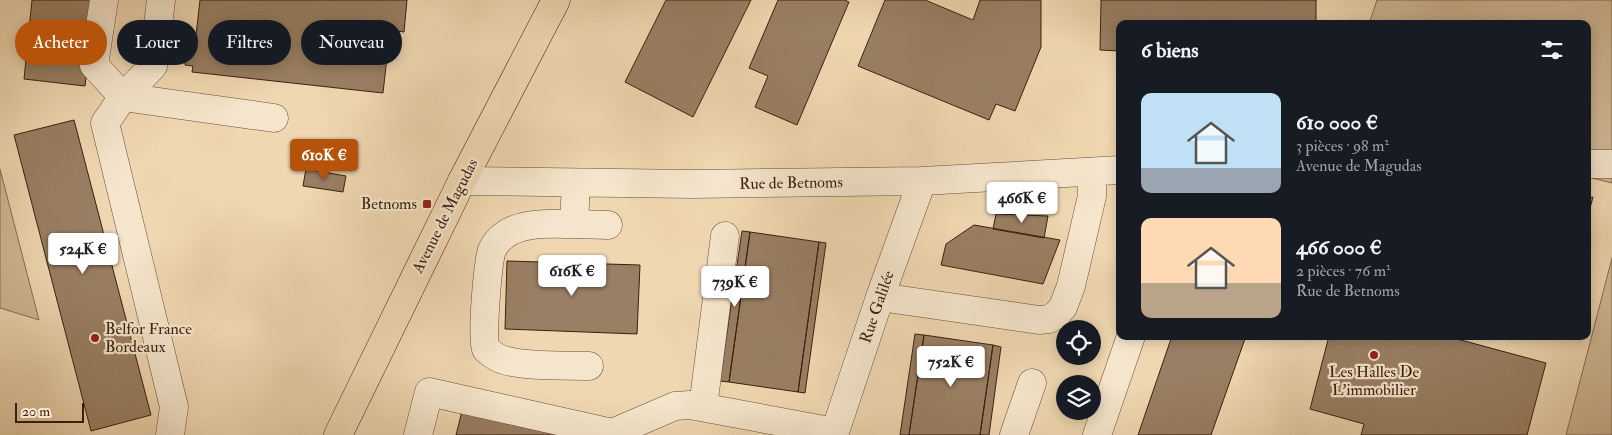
<!DOCTYPE html>
<html lang="fr">
<head>
<meta charset="utf-8">
<style>
	:root { --surface:#171b24; --page:#20242c; --text:#f1f3f6; --muted:#9ea1a6; --accent:#b45309 }
	body { margin:0; font-family:"IM FELL Double Pica",serif; background:var(--page); color:var(--text); height:100vh; display:flex; flex-direction:column; font-size:19px; white-space:nowrap }
	* { box-sizing:border-box; margin:0 }
	p { font-size:16px; color:var(--muted) }
	.icon { flex:none; width:28px; height:28px; fill:none; stroke:currentColor; stroke-width:2; stroke-linecap:round; stroke-linejoin:round }
	.map { position:relative; flex:1; overflow:hidden }
	.panel { position:absolute; left:1116px; top:20px; width:475px; height:320px; display:flex; flex-direction:column; background:var(--surface); border-radius:10px; box-shadow:0 2px 12px #0003 }
	.panel>* { flex:none }
	.top-card { position:absolute; left:15px; top:20px; width:475px; height:45px; display:flex; gap:10px }
	.tools { position:absolute; left:1056px; top:320px; display:grid; gap:10px }
	.tools a { display:grid; place-items:center; width:45px; height:45px; border-radius:50%; background:var(--surface); box-shadow:0 2px 12px #0003; font-size:25px }
	.scale { position:absolute; left:15px; bottom:12px; width:69px; box-sizing:border-box; padding-left:5px; border:2px solid #3b1f0f; border-top:0; font-size:14px; line-height:18px; white-space:nowrap; color:#3b1f0f; -webkit-text-stroke:4px #f5e5cc; paint-order:stroke }
	.price { position:absolute; translate:-50% -42px; padding:0 11px; border-radius:5px; background:#fff; color:#222; font-size:16px; line-height:32px; filter:drop-shadow(0 1px 2px #0008) }
	.price::after { content:''; position:absolute; left:50%; top:30px; width:15px; height:11px; margin-left:-8px; background:inherit; clip-path:polygon(0 0,100% 0,50% 100%) }
	.price.active { background:var(--accent); color:#fff }
	ul { padding:0; list-style:none }
	li { display:flex; align-items:center; gap:15px; height:125px; padding:0 25px }
	li span { display:grid; place-items:center; flex:none; width:140px; height:100px; border-radius:10px; color:#555 }
	li>.icon { margin-inline-start:auto }
	span .icon { width:60px; height:60px; fill:#fffc; stroke-width:1 }
	li b { font-size:21px }
	h2 { display:flex; justify-content:space-between; align-items:center; height:60px; padding:0 25px; font-size:21px }
	.pill { padding:0 18px; border-radius:22px; background:var(--surface); box-shadow:0 2px 12px #0003; font-size:18px; line-height:45px }
	.pill.active { background:var(--accent); color:#fff }
	.map>svg:first-child { display:block }
</style>
</head>
<body>
<div class="map">
<svg width="1612" height="435" viewBox="0 0 1612 435">
	<rect width="100%" height="100%" fill="#efd7b1"/>
	<filter id="stains"><feTurbulence type="fractalNoise" baseFrequency=".004" numOctaves="4"/><feColorMatrix values="0 0 0 0 .2 0 0 0 0 .09 0 0 0 0 .02 0 0 0 .5 -.17"/></filter>
	<radialGradient id="worn" r=".72"><stop offset=".6" stop-color="#630" stop-opacity="0"/><stop offset="1" stop-color="#630" stop-opacity=".3"/></radialGradient>
	<path fill="#d0b895" stroke="#866c52" d="M1377 0H1612V183L1588 177V24H1369Z
		M0 169 39 320 0 308Z
		M1612 258V435H1566Z"/>
	<path fill="#997f63" stroke="#3b1f0f" d="M32 0H94L85 86 24 79Z
		M200 0H407L404 32 390 30 383 93 192 72 193 66 185 65 186 52 194 53Z
		M666 0H751L693 117 625 82Z
		M778 0H845L849 2 797 125 755 107 768 76 749 68Z
		M885 0H925L973 20 980 0H1041V47L1015 111 996 104 989 120 858 66Z
		M1101 0H1316V24H1120V51L1100 50Z
		M74 120 151 415 91 431 14 135Z
		M306 169 346 176 343 192 303 186Z
		M1593 197 1588 216V198Z
		M996 214 1048 216 1044 238 993 229Z
		M974 225 1060 240 1043 284 941 265 946 244Z
		M742 231 750 232 729 382 720 381Z
		M750 232 819 242 798 392 729 382Z
		M819 242 826 243 805 393 798 392Z
		M507 261 640 265 637 334 505 329Z
		M915 334 924 335 909 435H900Z
		M924 335 993 345 980 435H909Z
		M1172 336H1246L1211 435H1138Z
		M1329 336H1446L1546 363 1527 435H1361L1364 424 1310 409Z
		M993 345 1001 347 989 435H980Z
		M462 411 572 435H456Z"/>
	<g fill="none" stroke-linecap="round" stroke-linejoin="round">
		<defs>
			<path id="minor" d="M104 0 94 65 123 97 274 118
				M161 0 153 66 123 97 105 123 174 407 170 435
				M1588 164H1612
				M462 181 694 184 922 181 1120 170
				M576 183 574 224C551 224 519 221 501 238 498 240 494 246 492 250 488 261 481 339 486 349 488 351 492 354 495 356 512 368 566 365 589 366
				M574 224 608 225
				M880 297 1039 320 1049 319 1056 315 1063 307 1071 286 1092 196V172
				M703 407 725 236
				M418 435 429 392 612 433
				M611 435 612 433 675 406 690 405 835 432
				M834 435 880 297 922 181
				M1014 435 1032 383
				M1097 435 1131 336"/>
			<path id="major" d="M338 435 462 181 556 0"/>
		</defs>
		<use href="#minor" stroke="#684d38" stroke-width="29"/>
		<use href="#major" stroke="#3b1f0f" stroke-width="29"/>
		<use href="#minor" stroke="#f5e5cc" stroke-width="28"/>
		<use href="#major" stroke="#efd7b1" stroke-width="28"/>
	</g>
	<g fill="#8f2418" stroke="#f5e5cc" stroke-width="2">
		<rect x="422" y="199" width="10" height="10" rx="2.5"/>
		<circle cx="95" cy="338" r="5"/>
		<circle cx="1374" cy="355" r="5"/>
	</g>
	<g text-anchor="middle" dominant-baseline="central" stroke-width="4.5" stroke-linejoin="round" paint-order="stroke">
		<g font-size="16" fill="#3b1f0f" stroke="#f5e5cc">
			<text transform="translate(791 183) rotate(-1)">Rue de Betnoms</text>
			<text transform="translate(445 216) rotate(-63)">Avenue de Magudas</text>
			<text transform="translate(877 307) rotate(-71)">Rue Galilée</text>
		</g>
		<g font-size="16" fill="#3b1f0f" stroke="#f5e5cc" text-anchor="end">
			<text x="417" y="204">Betnoms</text>
			<text x="105" y="329" text-anchor="start">Belfor France<tspan x="105" dy="18">Bordeaux</tspan></text>
			<text x="1374" y="372" text-anchor="middle">Les Halles De<tspan x="1374" dy="18">L'immobilier</tspan></text>
		</g>
	</g>
	<rect width="100%" height="100%" filter="url(#stains)"/>
	<rect width="100%" height="100%" fill="url(#worn)"/>
</svg>
<div class="tools">
<a><svg class="icon" aria-label="locate" viewBox="0 0 24 24"><circle cx="12" cy="12" r="6"/><path d="M12 2v4M12 18v4M2 12h4M18 12h4"/></svg></a>
<a><svg class="icon" aria-label="layers" viewBox="0 0 24 24"><path d="M12 4l9 5-9 5-9-5zM3 14l9 5 9-5"/></svg></a>
</div>
<div class="scale">20 m</div>
<b class="price active" style="left:324px;top:181px">610K €</b>
<b class="price" style="left:1022px;top:224px">466K €</b>
<b class="price" style="left:83px;top:275px">524K €</b>
<b class="price" style="left:572px;top:297px">616K €</b>
<b class="price" style="left:735px;top:308px">739K €</b>
<b class="price" style="left:951px;top:388px">752K €</b>
<div class="top-card">
<a class="pill active">Acheter</a>
<a class="pill">Louer</a>
<a class="pill">Filtres</a>
<a class="pill">Nouveau</a>
</div>
<section class="panel">
<h2>6 biens<svg class="icon" aria-label="filters" viewBox="0 0 24 24"><path d="M4 7h16M4 17h16"/><circle cx="9" cy="7" r="2"/><circle cx="15" cy="17" r="2"/></svg></h2>
<ul>
<li><span style="background:linear-gradient(#bfe0f5 75%,#9aa5b1 0)"><svg class="icon" aria-label="home" viewBox="0 0 24 24"><path d="M3 11l9-7 9 7M6 9v11h12V9"/></svg></span><div><b>610 000 €</b><p>3 pièces · 98 m²</p><p>Avenue de Magudas</p></div></li>
<li><span style="background:linear-gradient(#ffd9b3 65%,#b9a48a 0)"><svg class="icon" aria-label="home" viewBox="0 0 24 24"><path d="M3 11l9-7 9 7M6 9v11h12V9"/></svg></span><div><b>466 000 €</b><p>2 pièces · 76 m²</p><p>Rue de Betnoms</p></div></li>
</ul>
</section>
</div>
</body>
</html>
